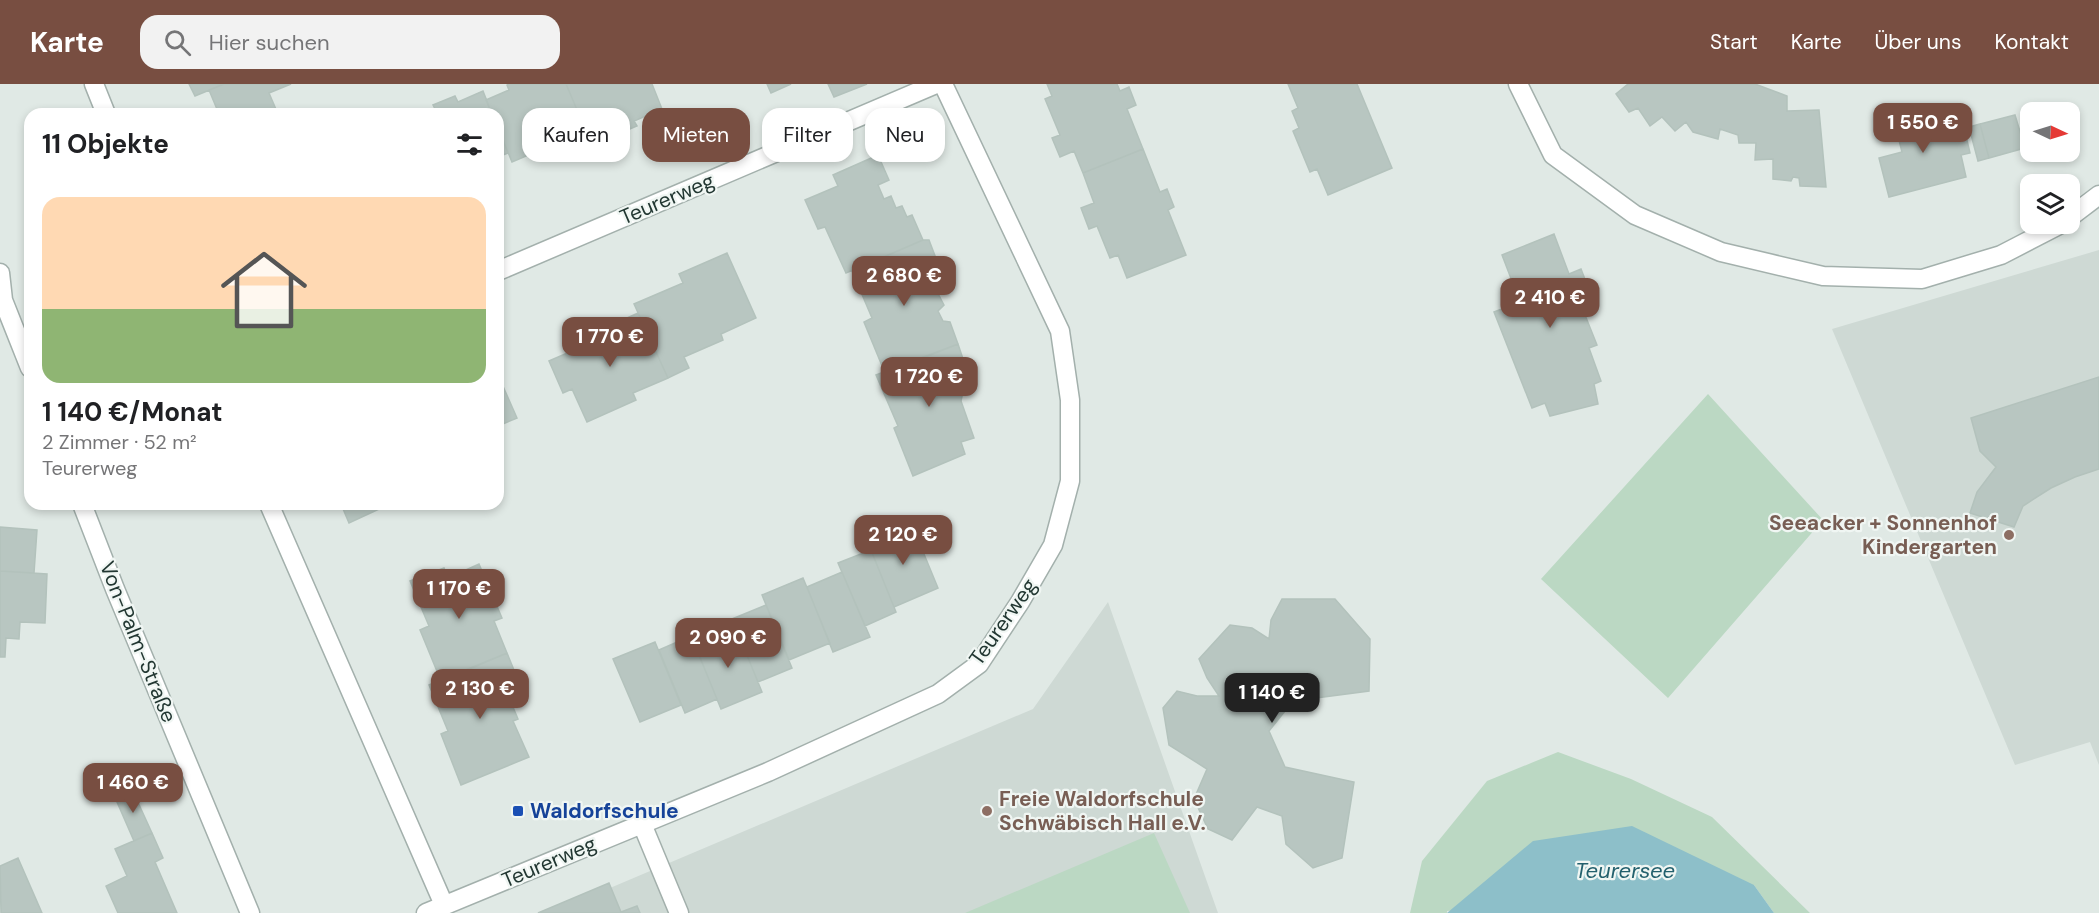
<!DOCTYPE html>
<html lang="de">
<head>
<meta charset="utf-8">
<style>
	:root { --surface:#fff; --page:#f2f2f2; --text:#202124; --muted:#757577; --line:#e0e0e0; --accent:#784e41 }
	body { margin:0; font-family:"DM Sans",sans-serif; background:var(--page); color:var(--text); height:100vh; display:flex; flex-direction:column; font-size:22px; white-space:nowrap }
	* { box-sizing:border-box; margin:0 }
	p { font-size:20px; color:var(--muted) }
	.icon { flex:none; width:33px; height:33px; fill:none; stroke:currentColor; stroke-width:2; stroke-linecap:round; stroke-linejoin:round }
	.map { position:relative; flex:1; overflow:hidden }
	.panel { position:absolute; left:24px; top:24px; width:480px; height:402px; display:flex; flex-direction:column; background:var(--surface); border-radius:18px; box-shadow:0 3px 9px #0003 }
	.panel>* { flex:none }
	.guide { position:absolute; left:522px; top:24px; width:570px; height:54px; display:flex; gap:12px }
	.needle { width:39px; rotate:94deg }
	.buttons { position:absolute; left:2020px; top:18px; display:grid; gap:12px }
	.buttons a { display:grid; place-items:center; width:60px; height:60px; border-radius:12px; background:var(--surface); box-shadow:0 3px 9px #0003; font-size:30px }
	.price { position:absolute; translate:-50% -51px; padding:0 14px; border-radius:12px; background:var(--accent); color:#fff; font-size:20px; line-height:39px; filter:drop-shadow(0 2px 3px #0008) }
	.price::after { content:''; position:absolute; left:50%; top:36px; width:18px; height:14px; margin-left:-9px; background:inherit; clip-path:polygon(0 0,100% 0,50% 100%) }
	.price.on { background:#222; color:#fff }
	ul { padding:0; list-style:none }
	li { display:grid; align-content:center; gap:12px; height:318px; padding:0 18px }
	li+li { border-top:2px solid var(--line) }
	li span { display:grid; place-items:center; height:186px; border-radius:18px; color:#555 }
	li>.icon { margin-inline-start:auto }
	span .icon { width:108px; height:108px; fill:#fffc; stroke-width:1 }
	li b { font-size:26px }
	h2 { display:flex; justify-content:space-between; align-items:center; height:72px; padding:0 18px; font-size:26px }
	.chip { padding:0 21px; border-radius:18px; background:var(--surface); box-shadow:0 3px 9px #0003; font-size:21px; line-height:54px }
	.chip.on { background:var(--accent); color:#fff }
	header { display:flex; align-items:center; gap:36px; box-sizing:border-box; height:84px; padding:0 30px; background:var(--accent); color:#fff }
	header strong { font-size:28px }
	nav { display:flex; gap:33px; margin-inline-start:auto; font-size:21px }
	.search { width:420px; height:54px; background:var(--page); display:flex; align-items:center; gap:15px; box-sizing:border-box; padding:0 21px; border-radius:18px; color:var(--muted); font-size:22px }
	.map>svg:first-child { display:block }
</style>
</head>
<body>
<header>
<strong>Karte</strong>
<div class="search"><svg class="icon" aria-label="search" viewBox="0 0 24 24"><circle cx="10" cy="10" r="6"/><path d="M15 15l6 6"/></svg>Hier suchen</div>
<nav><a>Start</a><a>Karte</a><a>Über uns</a><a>Kontakt</a></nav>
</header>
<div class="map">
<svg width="2099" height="829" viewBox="0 0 2099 829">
	<rect width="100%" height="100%" fill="#e0e9e5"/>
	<path fill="#ced9d4" d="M2099 166V681L2090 658 2015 681 1832 245Z
		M1108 518 1218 829H551L1033 625Z"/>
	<path fill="#bbd8c3" d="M1708 310 1823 436 1668 614 1541 495Z
		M1558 668 1631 695 1712 733 1810 829H1774L1754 801 1447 827V829H1410L1422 777 1487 697Z
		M1154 749 1190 829H965Z"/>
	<path fill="#8dbfc9" d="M1632 742 1754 801 1774 829H1447L1533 757Z"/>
	<path fill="#b8c6c1" stroke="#b3c2bc" stroke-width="1.5" d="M189 0H224L195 12Z
		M224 0H291L269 9 278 30H219L209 6Z
		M509 0H566L586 47 558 59 562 69 544 77 540 66 512 78 498 44V30H492L486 16 509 6 507 1Z
		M566 0H652L662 25 634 37 637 42 623 48 621 43 590 56Z
		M767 0H791L771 9Z
		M828 0H867L834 13Z
		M1047 0H1117L1120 7 1129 3 1136 21 1127 25 1143 65 1083 89 1074 67 1060 73 1052 54 1060 51 1045 15 1052 12Z
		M1288 0H1357L1392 84 1328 111 1317 85 1310 88 1293 47 1299 44 1292 27 1298 24Z
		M1628 0H1755L1787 12V27L1819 26 1826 103 1800 102 1799 94 1793 93 1791 97 1773 95V75L1755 76 1756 59H1739L1738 51 1720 45 1718 55 1693 48 1686 38 1675 47 1662 33 1650 42 1638 24 1629 28 1616 10Z
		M483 7 492 30H428L436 27 433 21 455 12 458 18Z
		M1937 20 1946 57 1966 52 1970 69 1961 71 1966 93 1889 113 1879 74 1902 68 1893 32Z
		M2015 31 2025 64 1989 74 1980 40Z
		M1980 40 1989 74 1978 77 1969 43Z
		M498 44 508 69 498 73Z
		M1143 65 1160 108 1167 105 1174 123 1168 126 1186 171 1127 194 1118 171 1110 174 1097 142 1089 145 1081 124 1094 119 1083 89Z
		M878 71 889 96 878 101 884 115 891 112 896 124 902 122 907 133 912 131 923 156 846 189 825 143 818 145 805 116 838 102 833 91Z
		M1554 150 1569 190 1581 185 1593 216 1581 221 1597 261 1589 264 1601 297 1594 300 1598 320 1550 332 1545 319 1532 324 1494 228 1520 218 1502 171Z
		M923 156H929L937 177 932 182 934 202 944 221 938 227 943 237 950 238 958 260 885 289 864 238 872 234 852 187Z
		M727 169 756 234 721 250 723 256 684 273 689 284 668 294 634 220 683 199 679 190Z
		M638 229 668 294 633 309 636 316 587 338 572 305 563 309 549 277 593 258 589 251Z
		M958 260 966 284 960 288 964 303 961 317 974 354 961 358 965 370 913 392 894 344 898 342 876 291Z
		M498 291 517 334 498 342Z
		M2099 293V385L2075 393 2051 404 2023 422 2014 443 1970 429 1977 408 1996 383 1980 367 1971 334Z
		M341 420H390L349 439Z
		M912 441 938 504 894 523 868 459Z
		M0 443 37 446 34 489 0 487Z
		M871 466 896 528 865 542 838 479Z
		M479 480 502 534 494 537 507 569 441 597 420 546 429 542 410 497 444 484 448 494Z
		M0 487 47 490 45 539 20 538 19 555 6 554 5 573H0Z
		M842 488 870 553 833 568 807 503Z
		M803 494 830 559 789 576 762 511Z
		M1282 515H1335L1370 555 1369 607 1293 617 1269 647 1285 683 1354 698 1342 774 1313 784 1286 760 1282 732 1257 723 1232 756 1208 745 1194 715 1207 685 1169 661 1163 624 1177 607 1197 612H1219L1207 594 1199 575 1230 541 1252 544 1269 555 1271 536Z
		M766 521 792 584 758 598 732 535Z
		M736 544 762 608 721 625 695 561Z
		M691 552 717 615 685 629 659 566Z
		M655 558 681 621 640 638 613 575Z
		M507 569 516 591 502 597 518 635 513 637 529 673 461 701 441 650 448 647 429 601Z
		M131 703 152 749 134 757 114 711Z
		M152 749 163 774 155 778 177 829H118L106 802 127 792 115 765Z
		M18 774 42 829H1L0 782Z
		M609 799 621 828 637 822 640 829H538Z"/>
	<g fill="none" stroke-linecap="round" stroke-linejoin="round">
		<defs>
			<path id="service" d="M642 740 679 829"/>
			<path id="minor" d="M94 0 106 30
				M1518 0 1553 71 1635 131 1721 168 1823 192 1922 195 2001 171 2061 140
				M2070 133 2099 111
				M498 187 936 0
				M0 189 3 216 30 284
				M82 420 115 505 250 829
				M269 420 444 821
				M426 829 768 688 938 610 979 580 1020 518 1053 461 1070 397V316L1060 247 943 0"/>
		</defs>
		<use href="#service" stroke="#a3b0ac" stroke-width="21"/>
		<use href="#minor" stroke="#a3b0ac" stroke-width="21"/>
		<use href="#service" stroke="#fff" stroke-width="18"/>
		<use href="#minor" stroke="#fff" stroke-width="18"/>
	</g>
	<g fill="#8d6e63" stroke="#f0f6f3" stroke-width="2">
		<circle cx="2009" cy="451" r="6"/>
		<circle cx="987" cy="727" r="6"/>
	</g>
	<rect fill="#1a4fb4" stroke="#f0f6f3" stroke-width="2" x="512" y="721" width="12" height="12" rx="3"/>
	<g text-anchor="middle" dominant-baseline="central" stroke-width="4.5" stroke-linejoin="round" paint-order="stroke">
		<g font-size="21" fill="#223732" stroke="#f0f6f3">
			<text transform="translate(667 115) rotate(-23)">Teurerweg</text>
			<text transform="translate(1003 538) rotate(-55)">Teurerweg</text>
			<text transform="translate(138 558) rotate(68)">Von-Palm-Straße</text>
			<text transform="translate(549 778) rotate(-23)">Teurerweg</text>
		</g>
		<g font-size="21" font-weight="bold" fill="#785e54" stroke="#f0f6f3" text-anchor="end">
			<text x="1997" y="439">Seeacker + Sonnenhof<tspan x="1997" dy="24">Kindergarten</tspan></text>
			<text x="999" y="715" text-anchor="start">Freie Waldorfschule<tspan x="999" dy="24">Schwäbisch Hall e.V.</tspan></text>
		</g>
		<g font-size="21" font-weight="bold" fill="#164399" stroke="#f0f6f3" text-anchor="start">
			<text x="530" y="727">Waldorfschule</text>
		</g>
		<g font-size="22" font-style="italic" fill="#23606d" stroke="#f0f6f3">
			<text x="1625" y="786">Teurersee</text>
		</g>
	</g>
</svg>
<div class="buttons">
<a><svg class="needle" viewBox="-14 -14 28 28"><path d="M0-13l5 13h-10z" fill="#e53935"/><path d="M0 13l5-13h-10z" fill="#757577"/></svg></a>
<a><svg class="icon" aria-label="layers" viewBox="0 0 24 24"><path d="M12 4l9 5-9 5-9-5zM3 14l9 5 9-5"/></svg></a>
</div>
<b class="price" style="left:1923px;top:70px">1 550 €</b>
<b class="price" style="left:904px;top:223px">2 680 €</b>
<b class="price" style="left:1550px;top:245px">2 410 €</b>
<b class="price" style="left:610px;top:284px">1 770 €</b>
<b class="price" style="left:929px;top:324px">1 720 €</b>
<b class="price" style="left:903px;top:482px">2 120 €</b>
<b class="price" style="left:459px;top:536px">1 170 €</b>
<b class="price" style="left:728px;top:585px">2 090 €</b>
<b class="price" style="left:480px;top:636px">2 130 €</b>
<b class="price on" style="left:1272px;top:640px">1 140 €</b>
<b class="price" style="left:133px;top:730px">1 460 €</b>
<div class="guide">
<a class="chip">Kaufen</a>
<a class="chip on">Mieten</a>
<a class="chip">Filter</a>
<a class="chip">Neu</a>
</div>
<section class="panel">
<h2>11 Objekte<svg class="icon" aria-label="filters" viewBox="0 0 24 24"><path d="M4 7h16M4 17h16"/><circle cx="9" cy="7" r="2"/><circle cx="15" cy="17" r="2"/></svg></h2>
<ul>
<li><span style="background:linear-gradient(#ffd9b3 60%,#8fb573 0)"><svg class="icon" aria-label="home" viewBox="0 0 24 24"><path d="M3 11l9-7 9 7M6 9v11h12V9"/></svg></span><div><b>1 140 €/Monat</b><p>2 Zimmer · 52 m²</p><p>Teurerweg</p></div></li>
</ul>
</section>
</div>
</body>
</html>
